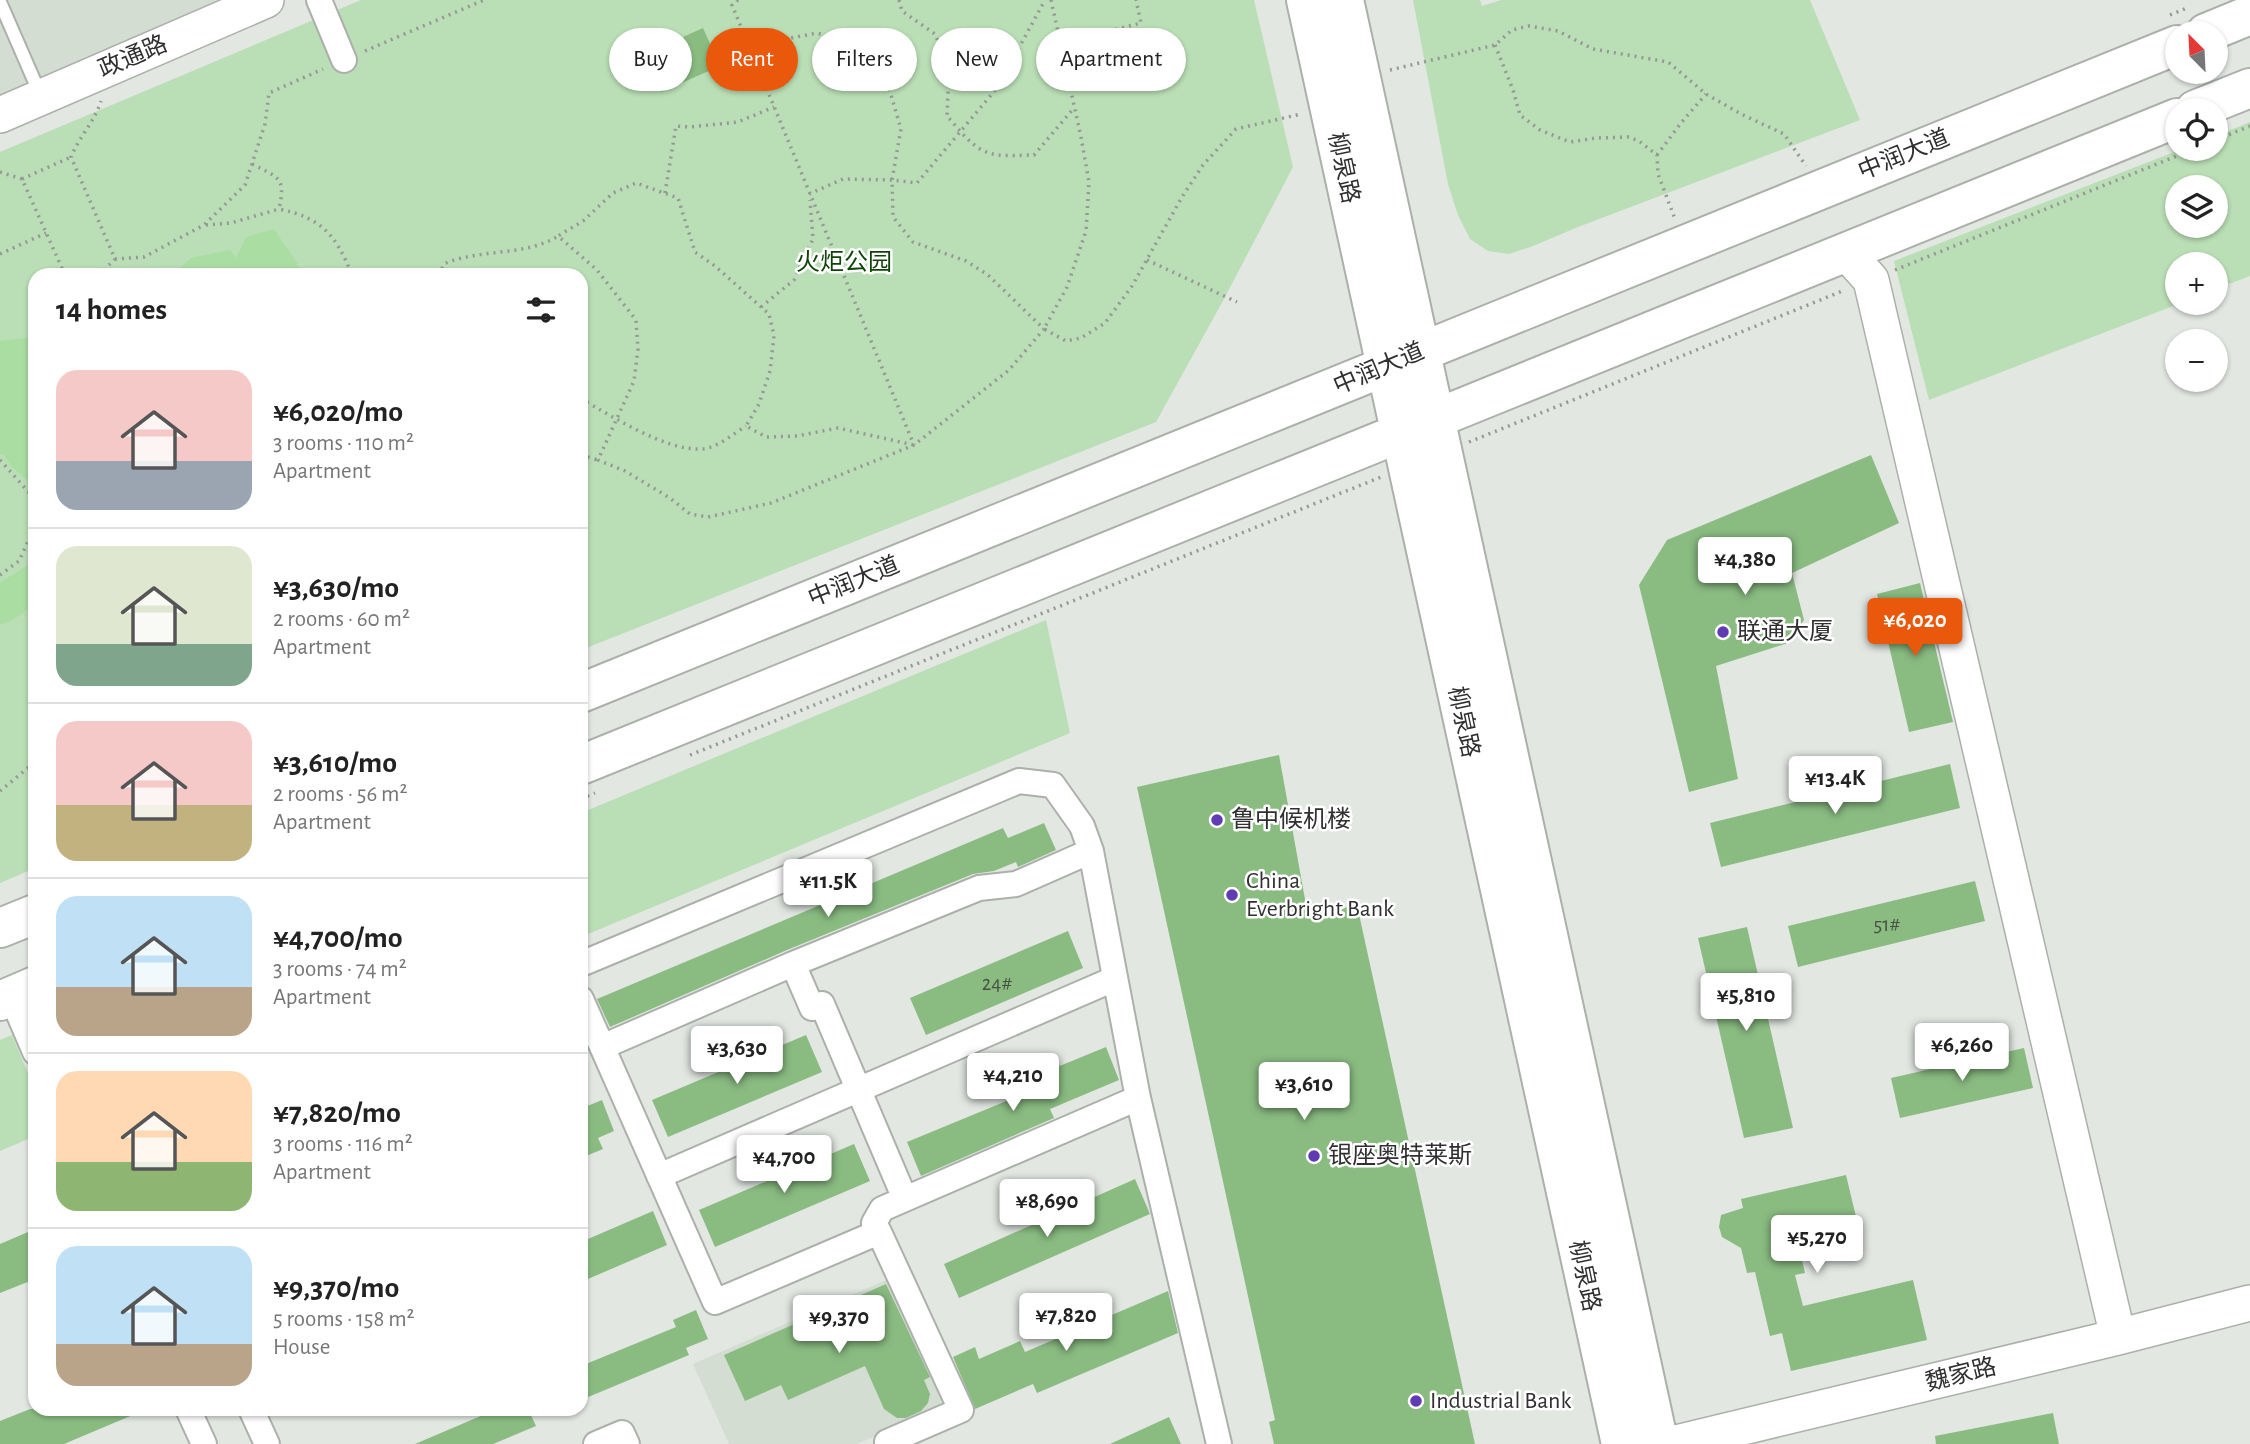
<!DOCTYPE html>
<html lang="en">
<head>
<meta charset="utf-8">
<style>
	:root { --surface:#fff; --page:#f6f6f6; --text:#222; --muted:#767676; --line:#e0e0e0; --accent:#ea580c }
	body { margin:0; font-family:"Alegreya Sans","Noto Sans SC",sans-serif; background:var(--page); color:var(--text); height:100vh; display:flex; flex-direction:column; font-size:26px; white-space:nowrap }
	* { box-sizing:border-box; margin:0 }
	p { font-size:23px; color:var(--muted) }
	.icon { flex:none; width:38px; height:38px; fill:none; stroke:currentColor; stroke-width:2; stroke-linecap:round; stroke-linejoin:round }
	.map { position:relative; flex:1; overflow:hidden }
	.panel { position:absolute; left:28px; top:268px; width:560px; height:1148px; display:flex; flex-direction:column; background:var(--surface); border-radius:21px; box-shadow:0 2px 5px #0004 }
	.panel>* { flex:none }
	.hud { position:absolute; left:609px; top:28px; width:665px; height:63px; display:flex; gap:14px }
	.needle { width:46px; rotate:336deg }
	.tools { position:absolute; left:2165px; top:21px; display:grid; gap:14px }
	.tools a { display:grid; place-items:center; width:63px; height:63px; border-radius:50%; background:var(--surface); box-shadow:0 2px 5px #0004; font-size:35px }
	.price { position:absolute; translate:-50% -60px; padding:0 16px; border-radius:7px; background:#fff; color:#222; font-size:23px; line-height:46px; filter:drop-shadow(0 2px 4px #0008) }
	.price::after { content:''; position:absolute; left:50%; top:42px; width:21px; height:16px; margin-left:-10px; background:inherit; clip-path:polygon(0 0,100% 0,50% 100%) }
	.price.selected { background:var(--accent); color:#fff }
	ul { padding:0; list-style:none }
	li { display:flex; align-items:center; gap:21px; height:175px; padding:0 28px }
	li+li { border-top:2px solid var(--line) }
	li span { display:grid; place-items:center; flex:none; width:196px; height:140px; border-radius:21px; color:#555 }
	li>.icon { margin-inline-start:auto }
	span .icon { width:84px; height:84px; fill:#fffc; stroke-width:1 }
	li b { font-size:30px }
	h2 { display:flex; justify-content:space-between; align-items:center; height:84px; padding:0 28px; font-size:30px }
	.tag { padding:0 24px; border-radius:32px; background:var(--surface); box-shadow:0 2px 5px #0004; font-size:24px; line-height:63px }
	.tag.selected { background:var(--accent); color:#fff }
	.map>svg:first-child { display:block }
</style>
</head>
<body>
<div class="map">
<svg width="2250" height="1444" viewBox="0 0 2250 1444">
	<rect width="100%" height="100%" fill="#e2e7e2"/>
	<path fill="#d3ddd1" d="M0 0H227L0 96Z
		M893 1277 948 1405 857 1444H729L693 1364Z"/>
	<path fill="#badeb5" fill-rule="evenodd" d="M361 0H1254L1293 167 1224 299 1156 422 581 650V275H35V868L0 883V152Z
		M1413 0H1480L1482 6 1501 0H1810L1860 120 1578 227 1533 246 1509 254 1488 251 1470 239 1458 215 1448 184Z
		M2250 122V276L2216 289V264H2177V303H2181L1929 400 1894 261 2182 149H2216V136ZM2216 187V226H2177V187Z
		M1046 620 1070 733 581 937V813Z
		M12 1035 35 1090V1136L0 1151V1040Z"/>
	<path fill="#a9dda2" d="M274 229 305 275H172L191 258 230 250 236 258 246 237Z
		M35 337V487L11 466 4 455 0 454V341Z"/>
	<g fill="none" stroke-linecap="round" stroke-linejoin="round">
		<path stroke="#a9dda2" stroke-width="38" d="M0 605 35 583"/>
	</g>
	<path fill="#8abc82" d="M703 28 720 66 661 92 645 54Z
		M1871 455 1899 523 1792 573 1804 620 1788 643 1716 666 1738 779 1689 792 1639 585 1667 540Z
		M1920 583 1953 722 1909 732 1877 594Z
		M1279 755 1308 916 1357 905 1475 1444H1274L1269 1422 1275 1420 1137 787Z
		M1950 764 1960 808 1721 867 1710 823Z
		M1044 823 1056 850 1018 867 1016 862 994 871 973 874 787 950 610 1027 597 999 1003 828 1008 838Z
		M1975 881 1985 921 1798 967 1788 926Z
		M1747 927 1793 1128 1744 1138 1698 938Z
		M1068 931 1083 968 926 1035 910 998Z
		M806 1035 822 1072 668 1137 652 1100Z
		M1106 1047 1119 1080 1050 1109 1054 1118 921 1176 907 1142 1045 1085 1040 1074Z
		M2024 1048 2033 1088 1900 1118 1891 1078Z
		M581 1098 585 1107 602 1100 614 1131 598 1138 603 1149 581 1158Z
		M854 1144 870 1181 715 1247 699 1210Z
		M1846 1175 1863 1246 1802 1260 1805 1273 1795 1275 1803 1306 1913 1280 1927 1340 1791 1371 1782 1333 1770 1336 1755 1272 1747 1273 1741 1248 1722 1237 1719 1227 1721 1215 1743 1208 1741 1199Z
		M1135 1179 1150 1214 959 1298 944 1264Z
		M653 1211 667 1245 581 1282V1242Z
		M35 1229V1279L0 1293V1244Z
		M886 1284 930 1377 924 1380 930 1394 928 1403 921 1411 906 1418H897L884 1409 865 1366 788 1400 781 1385 745 1401 724 1355Z
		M1168 1291 1178 1333 1037 1393 1033 1384 975 1409 953 1357 975 1347 979 1359 1020 1341 1025 1352Z
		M696 1310 708 1339 686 1348 689 1355 581 1400V1366L676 1327 673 1320Z
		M30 1409H147L64 1444H0V1421Z
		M497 1409H528L536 1426 493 1444H415Z
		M2053 1413 2059 1444H1936L1935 1436Z
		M1169 1417 1181 1444H1110Z"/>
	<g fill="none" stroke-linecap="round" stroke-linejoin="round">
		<defs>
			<path id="lane" d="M0 2 40 94"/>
			<path id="street" d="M319 0 344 60
				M581 964 1019 781 1053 785 1082 826 1091 851 1138 1098 1219 1444
				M793 964 979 888 1016 884 1091 851
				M11 996 35 1052
				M581 999 715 1302 879 1232 961 1410 887 1442
				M602 1047 793 964 812 1008 822 1004 905 1199 882 1209 874 1223 879 1232
				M659 1176 1114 979
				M905 1199 1138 1098
				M188 1409 204 1444
				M251 1409 267 1444
				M596 1444 622 1433 627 1444"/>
			<path id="secondary" d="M0 115 266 0
				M1846 252 1871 280 2118 1337
				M1672 1444 2118 1337 2250 1303"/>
			<path id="primary" d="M1306 0 1621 1444
				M1344 0 1659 1444
				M2206 33 2250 15
				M2195 110 2250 88
				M581 693 2177 45
				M581 765 2177 118
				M0 928 35 914
				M0 1001 35 986"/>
		</defs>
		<use href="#lane" stroke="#acb0ab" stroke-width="16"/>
		<use href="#street" stroke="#acb0ab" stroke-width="28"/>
		<use href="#secondary" stroke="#acb0ab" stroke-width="38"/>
		<use href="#primary" stroke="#acb0ab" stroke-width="42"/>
		<path stroke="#959895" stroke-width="3.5" stroke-dasharray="2 5" stroke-linecap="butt" d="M738 0 732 5 914 445
			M899 0 902 11 935 34 949 68 947 116C957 127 970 145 984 151 999 158 1019 155 1034 155L1074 108
			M1051 0 1081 137 1089 182 1086 231 1067 287 1044 329 1066 341 1081 338 1105 323 1132 286 1182 197 1203 165 1236 129 1301 114
			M2170 15 2189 7
			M1061 43 1141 23 1136 0
			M1495 45 1513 90 1520 115 1540 130 1570 142 1596 138 1628 137 1639 141 1657 155 1658 174 1675 219
			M365 51 484 0
			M752 53 791 38 817 33 862 45 883 68 901 129 892 180 917 183 997 88 1045 0
			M1390 70 1495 45 1512 30 1529 26 1558 31 1593 49 1668 62 1706 94 1741 114 1784 134 1806 166
			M2216 140 2250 126
			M1657 155 1681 123 1706 94
			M252 164C279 178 286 177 279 209 322 218 336 235 352 275
			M0 172 22 179 65 275
			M22 179 71 157
			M665 193 676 126 690 127 738 122 774 107
			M809 194 843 179 892 180 893 217 913 242 966 261 988 275 1044 329 1009 370 914 445 771 503 708 517 690 514 670 498 625 471 598 460 634 381 638 349 636 320 597 270 558 236 583 221 613 193 636 183 678 198 695 252 715 266 769 314 774 336 770 371 759 404 746 426 766 437 797 436 838 428 914 445
			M206 225 231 223 279 209
			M0 254 46 233
			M115 259 144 257 204 225 245 185 265 124 269 93 323 69
			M1147 260 1237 302
			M1895 270 2194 149
			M99 275 115 259 71 157C79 137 95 121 101 101
			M439 275 444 264C480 248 525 257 558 236
			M761 307 794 280 813 239 810 200
			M581 399C614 417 665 451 702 449 717 448 733 434 746 426
			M1469 442 1845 290
			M581 455 598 460
			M0 460 32 496 35 525
			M0 575 19 561 35 526
			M690 755 1381 477
			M0 791 35 762
			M581 799 595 793"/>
		<use href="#lane" stroke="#fff" stroke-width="12"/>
		<use href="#street" stroke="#fff" stroke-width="24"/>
		<use href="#secondary" stroke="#fff" stroke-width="35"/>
		<use href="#primary" stroke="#fff" stroke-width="38"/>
	</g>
	<g fill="#5f3cb4" stroke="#fff" stroke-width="2.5">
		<circle cx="1723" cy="632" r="7"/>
		<circle cx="1217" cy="820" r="7"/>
		<circle cx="1232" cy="895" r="7"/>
		<circle cx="1314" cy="1156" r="7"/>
		<circle cx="1416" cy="1401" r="7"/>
	</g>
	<g text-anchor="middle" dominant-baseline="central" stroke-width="5" stroke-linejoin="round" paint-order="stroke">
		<g font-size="21" fill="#465344">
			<text x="1887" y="924">51#</text>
			<text x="997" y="983">24#</text>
		</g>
		<g font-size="24" fill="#2f302f" stroke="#fff">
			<text transform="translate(133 57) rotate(-23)">政通路</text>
			<text transform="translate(1904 155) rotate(-22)">中润大道</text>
			<text transform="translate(1343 168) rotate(78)">柳泉路</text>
			<text transform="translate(1379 369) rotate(-23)">中润大道</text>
			<text transform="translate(854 582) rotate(-22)">中润大道</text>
			<text transform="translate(1463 722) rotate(78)">柳泉路</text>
			<text transform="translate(1584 1276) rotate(78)">柳泉路</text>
			<text transform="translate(1961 1375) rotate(-14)">魏家路</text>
		</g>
		<g font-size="24" fill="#104308" stroke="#fff">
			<text x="844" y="263">火炬公园</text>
		</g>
		<g font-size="24" fill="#2f302f" stroke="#fff" text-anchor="start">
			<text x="1737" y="632">联通大厦</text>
			<text x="1231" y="820">鲁中候机楼</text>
			<text x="1246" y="881">China<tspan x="1246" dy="28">Everbright Bank</tspan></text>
			<text x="1328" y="1156">银座奥特莱斯</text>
			<text x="1430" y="1401">Industrial Bank</text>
		</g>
	</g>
</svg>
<div class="tools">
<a><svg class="needle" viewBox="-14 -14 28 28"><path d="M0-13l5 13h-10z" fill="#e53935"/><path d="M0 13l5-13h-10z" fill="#767676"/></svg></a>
<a><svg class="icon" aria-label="locate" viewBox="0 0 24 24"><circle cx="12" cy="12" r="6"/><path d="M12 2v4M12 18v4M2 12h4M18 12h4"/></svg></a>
<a><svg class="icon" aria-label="layers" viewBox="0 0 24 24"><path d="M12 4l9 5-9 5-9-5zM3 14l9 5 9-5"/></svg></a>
<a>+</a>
<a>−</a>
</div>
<b class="price" style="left:1745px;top:597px">¥4,380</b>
<b class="price selected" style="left:1915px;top:658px">¥6,020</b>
<b class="price" style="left:1835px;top:816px">¥13.4K</b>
<b class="price" style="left:828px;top:919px">¥11.5K</b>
<b class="price" style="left:1746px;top:1033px">¥5,810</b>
<b class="price" style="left:1962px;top:1083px">¥6,260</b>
<b class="price" style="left:737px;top:1086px">¥3,630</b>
<b class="price" style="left:1013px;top:1113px">¥4,210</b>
<b class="price" style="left:1304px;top:1122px">¥3,610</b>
<b class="price" style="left:784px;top:1195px">¥4,700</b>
<b class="price" style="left:1047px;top:1239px">¥8,690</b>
<b class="price" style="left:1817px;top:1275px">¥5,270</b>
<b class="price" style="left:1066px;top:1353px">¥7,820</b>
<b class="price" style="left:839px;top:1355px">¥9,370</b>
<div class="hud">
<a class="tag">Buy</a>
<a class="tag selected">Rent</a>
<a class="tag">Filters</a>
<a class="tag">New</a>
<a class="tag">Apartment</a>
</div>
<section class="panel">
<h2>14 homes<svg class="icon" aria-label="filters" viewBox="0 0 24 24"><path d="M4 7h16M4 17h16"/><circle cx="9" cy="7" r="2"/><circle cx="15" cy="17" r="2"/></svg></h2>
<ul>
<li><span style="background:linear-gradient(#f6c9c9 65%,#9aa5b1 0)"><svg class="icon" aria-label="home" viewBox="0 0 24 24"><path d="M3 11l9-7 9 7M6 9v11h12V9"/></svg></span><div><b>¥6,020/mo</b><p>3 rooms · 110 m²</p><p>Apartment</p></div></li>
<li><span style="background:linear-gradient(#dfe7d0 70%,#7fa58c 0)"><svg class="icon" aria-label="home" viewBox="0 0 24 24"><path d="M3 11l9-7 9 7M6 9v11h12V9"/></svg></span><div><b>¥3,630/mo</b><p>2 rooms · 60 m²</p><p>Apartment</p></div></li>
<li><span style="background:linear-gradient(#f6c9c9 60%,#c2b280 0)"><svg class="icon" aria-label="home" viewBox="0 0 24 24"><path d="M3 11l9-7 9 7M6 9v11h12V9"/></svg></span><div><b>¥3,610/mo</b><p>2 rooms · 56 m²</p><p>Apartment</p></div></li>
<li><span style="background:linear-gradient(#bfe0f5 65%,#b9a48a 0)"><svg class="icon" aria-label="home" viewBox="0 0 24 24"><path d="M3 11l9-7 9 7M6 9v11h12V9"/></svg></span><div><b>¥4,700/mo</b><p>3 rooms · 74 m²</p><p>Apartment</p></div></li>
<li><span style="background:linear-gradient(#ffd9b3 65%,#8fb573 0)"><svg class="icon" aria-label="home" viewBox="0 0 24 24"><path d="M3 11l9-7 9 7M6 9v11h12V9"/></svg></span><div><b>¥7,820/mo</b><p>3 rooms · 116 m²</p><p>Apartment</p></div></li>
<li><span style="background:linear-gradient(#bfe0f5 70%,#b9a48a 0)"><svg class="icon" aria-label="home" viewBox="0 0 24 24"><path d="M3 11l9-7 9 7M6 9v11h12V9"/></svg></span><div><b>¥9,370/mo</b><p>5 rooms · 158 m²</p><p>House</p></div></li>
</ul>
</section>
</div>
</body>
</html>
